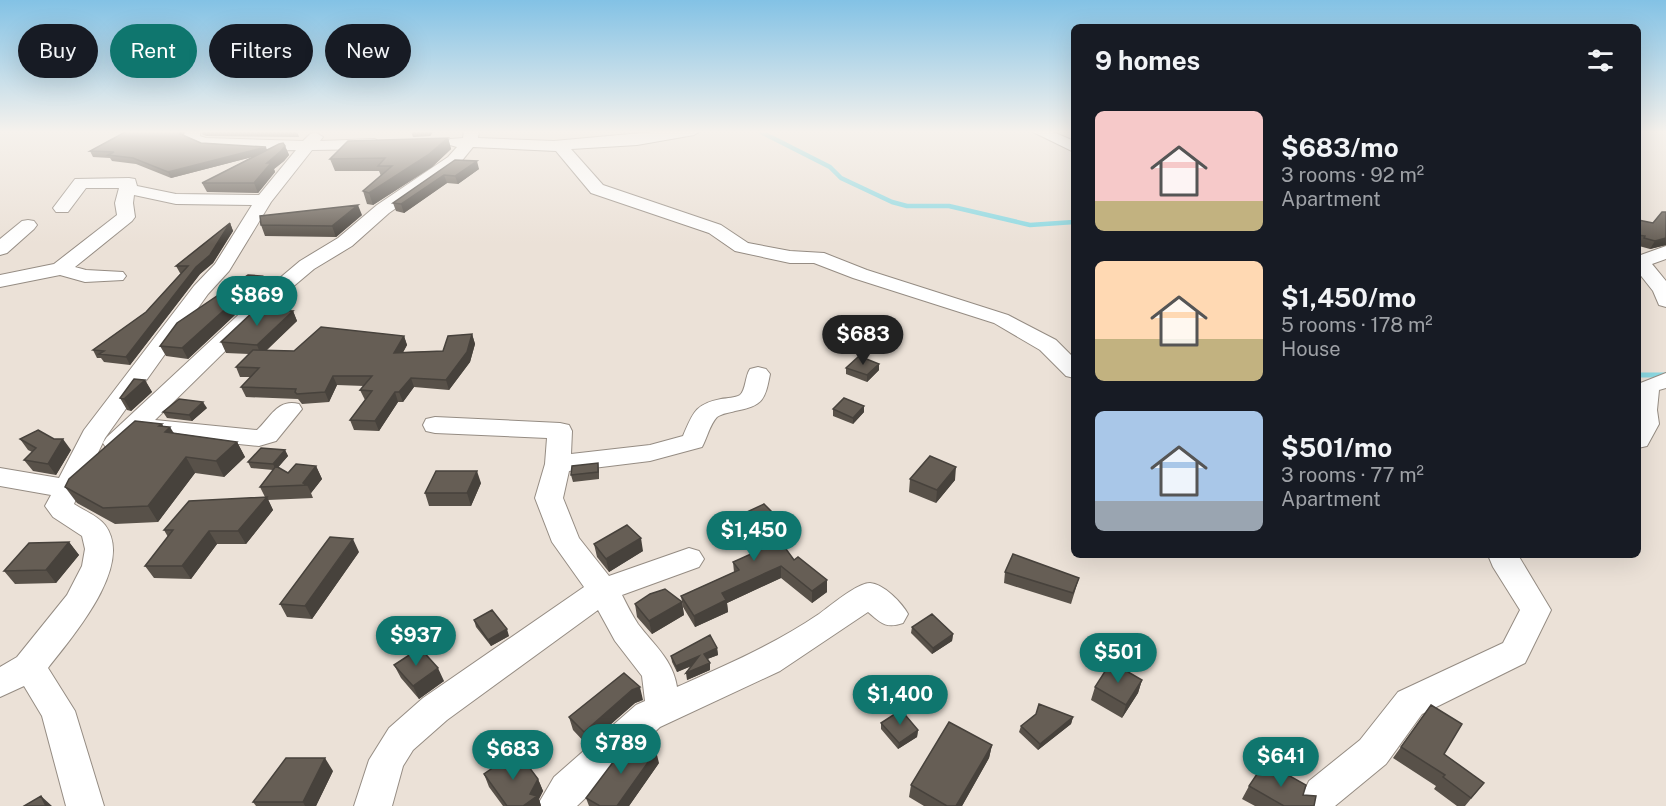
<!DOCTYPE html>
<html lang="en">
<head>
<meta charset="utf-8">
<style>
	:root { --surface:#171b24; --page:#242831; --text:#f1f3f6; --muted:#9ea1a6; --accent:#0f766e }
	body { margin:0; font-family:"Public Sans",sans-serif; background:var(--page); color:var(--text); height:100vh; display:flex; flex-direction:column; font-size:22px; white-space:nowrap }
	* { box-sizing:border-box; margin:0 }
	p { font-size:20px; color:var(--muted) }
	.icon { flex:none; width:33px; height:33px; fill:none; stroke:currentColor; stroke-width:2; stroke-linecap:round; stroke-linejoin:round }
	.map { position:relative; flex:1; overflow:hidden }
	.details { position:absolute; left:1071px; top:24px; width:570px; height:534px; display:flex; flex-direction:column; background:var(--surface); border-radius:9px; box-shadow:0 6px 24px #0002 }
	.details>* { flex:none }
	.hud { position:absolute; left:18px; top:24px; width:570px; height:54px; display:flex; gap:12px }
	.price { position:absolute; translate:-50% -51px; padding:0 14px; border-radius:21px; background:var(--accent); color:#fff; font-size:20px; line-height:39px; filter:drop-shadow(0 2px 3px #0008) }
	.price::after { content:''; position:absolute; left:50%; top:36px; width:18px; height:14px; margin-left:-9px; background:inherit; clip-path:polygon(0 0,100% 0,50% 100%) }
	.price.selected { background:#222; color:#fff }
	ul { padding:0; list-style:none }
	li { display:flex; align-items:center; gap:18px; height:150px; padding:0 24px }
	li span { display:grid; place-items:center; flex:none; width:168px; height:120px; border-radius:9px; color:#555 }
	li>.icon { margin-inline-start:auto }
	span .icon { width:72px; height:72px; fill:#fffc; stroke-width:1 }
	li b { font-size:26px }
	h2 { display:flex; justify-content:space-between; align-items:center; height:72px; padding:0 24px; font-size:26px }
	.tag { padding:0 21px; border-radius:27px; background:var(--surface); box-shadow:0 6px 24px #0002; font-size:21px; line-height:54px }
	.tag.selected { background:var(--accent); color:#fff }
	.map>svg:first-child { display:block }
</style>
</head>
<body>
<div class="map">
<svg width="1666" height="806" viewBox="0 0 1666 806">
	<rect width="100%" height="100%" fill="#ebe1d7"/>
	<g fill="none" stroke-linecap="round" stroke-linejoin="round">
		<path stroke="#8bd8e1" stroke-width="4.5" d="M759 131 830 167 841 178 892 202 907 206H949L1030 225 1074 222"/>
		<path stroke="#8bd8e1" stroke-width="5" d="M1638 375H1666"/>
		<defs>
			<path id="minor" d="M185 131H200V136L206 138 303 141 310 134 315 132 323 137 320 141 375 139 383 144 375 149 312 150 271 202 229 271 208 294 105 438 95 459 100 461 104 467 78 494 74 504C84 511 97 515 105 525 135 565 73 636 48 668L75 711 104 806H66L42 716 24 686 0 697V667L17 657 67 595 82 566 85 549 82 536 53 517 45 506 51 495 0 486V468L59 478 84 430 194 286 215 264 252 205 176 204 134 195 133 203 135 217 132 221 75 267 86 270 123 272 126 276 123 280 85 282 60 275 0 287V275L54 264 117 215 115 203 119 188H86L68 212H56L53 208 75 179 129 178 135 179 137 186 176 194 259 195 296 150C273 150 199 155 184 138Z
				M464 131H479L478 138 554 141 663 131H701L694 135 637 145 571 149 603 185 721 225 748 243 790 251 824 253 867 270 1008 315 1056 340 1074 358V378L1066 376 1040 350 994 323 853 278 814 263H790L735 251 709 233 591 193 556 151 473 147 460 163 389 213 352 246 314 269 276 301 155 420 257 430C270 418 278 398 299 404L302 409 276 441 259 446 140 434C129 444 123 453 107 449L103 443 107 437 262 293 300 261 338 238 377 205 448 157 457 147 450 145 447 142 450 139 463 138Z
				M1031 131H1051L1074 141V152Z
				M28 220 34 221 37 225 34 229 7 253 0 255V239L22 221Z
				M1666 246V259L1652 264 1666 281V307L1659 305 1653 291 1638 272V256Z
				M758 367 766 369 770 374C765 400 763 406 735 411 729 413 723 413 717 417 710 424 707 438 702 447L650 461 569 471 563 498 579 538 609 576 689 548 699 551 704 559 699 567 622 595C627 605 632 615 638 624 654 645 673 660 677 687 726 665 775 644 819 614 830 606 857 583 870 583 884 584 902 603 908 614L903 623C886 629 881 623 868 612L780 671 660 727 577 806H537L554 777 636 705 645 701 642 676 615 641 598 610 447 720 413 750 403 766 392 806H354L369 760 389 728 423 698 584 587 552 542 535 498 545 464 547 438 435 433 426 431 423 425 426 419 435 417 560 423 569 425 572 431 571 454 650 445 683 436C693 413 695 404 721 399 727 398 735 398 740 395 746 390 745 376 750 369Z
				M1666 373V388L1659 390 1657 410 1659 424 1647 446 1638 448V384Z
				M1488 555H1518L1551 610 1525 663 1422 714 1386 764 1335 806H1297L1309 781 1360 740 1398 692 1503 643 1520 610 1493 567Z"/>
		</defs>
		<use href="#minor" stroke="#958c83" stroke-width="2"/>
		<use href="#minor" fill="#fff" fill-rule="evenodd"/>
	</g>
	<path fill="#585149" d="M127 131H184V135L201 143 267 149 285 146 289 155 284 161 274 169 275 172 258 193 207 192 202 183 252 157 171 178 136 164 112 161 110 158 93 157 90 151Z
		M201 131H297L299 137 206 136 202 134Z
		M411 131H434L430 136 413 137Z
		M448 138 451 149 432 167 373 205 367 204 363 191 381 176 379 171H335L330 159Z
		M455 160 479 169 458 184 447 183 404 213 396 211 393 203Z
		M1666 212V245L1650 249 1639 246 1640 244H1638V220L1653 223Z
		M362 215 336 237 265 236 261 225Z
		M230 223 233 231 213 263 200 274 130 365 104 362 101 358H97L93 350 146 312 181 273H180L176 266Z
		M262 276 266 286 188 359 166 356 160 346Z
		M293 311 297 321 266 351H294L404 336 407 345 403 352 443 351 472 334 475 344 470 362 449 390 414 387 403 402H398L379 431 354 430 350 420 365 400 360 390 364 386 337 385 329 402 302 404 298 399 246 397 241 387 251 377H240L236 367 249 354 226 353 221 342Z
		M879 364V370L867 382 846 374V368Z
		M145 380 152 392 131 411 127 410 120 398Z
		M864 406V412L853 424 833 416V409Z
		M207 408 192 421 167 418 163 412Z
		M163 427 174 433 237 442 245 457 224 477 195 473 158 522 115 524 77 503 65 487Z
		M20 439 71 450 56 475 33 471 24 460 32 452 28 450Z
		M285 450 288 456 278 467 288 473 316 466 322 479 311 493 313 498 268 500 273 510 246 544H217L191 579 154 578 145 566 168 537 164 530 265 497 260 487 273 470 251 468 248 462Z
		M598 463 599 470V479L573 482 571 475Z
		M910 479 955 480 936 503 909 492Z
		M481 483 471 506H429L425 493Z
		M732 519 784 524 785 535 778 539 794 560 827 592 812 603 781 578 727 603 728 612 695 627 683 607 681 596 734 572 733 562 753 553 733 531Z
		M69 542 79 555 56 583 15 584 4 571Z
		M594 544 643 551 609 572 597 557Z
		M359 552 312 619 287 617 280 604Z
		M1005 572 1079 578 1071 604 1004 583Z
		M682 602 684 615 652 634 637 617 635 604Z
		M474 620 509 636 491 646 476 627Z
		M912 627 953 634 952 641 932 654 911 633Z
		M717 648 718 655 707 659 710 670 687 680 692 666 677 672 672 662 671 656Z
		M394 665 444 681 419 699 401 678Z
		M1142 680 1138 693 1122 718 1091 700 1095 687Z
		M643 700 635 703 587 745 573 730 569 717Z
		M1431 705 1444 754 1484 783 1465 806H1457L1434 789 1436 786 1393 758Z
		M1073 717 1071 724 1038 750 1019 732 1021 726Z
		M881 723 918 730 917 737 898 749 881 729Z
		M992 745 989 758 962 806H924L909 797 911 785Z
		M659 763 629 806H589L586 798Z
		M333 771 316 806H256L253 802Z
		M484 774 538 779 543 791 539 799 541 806H503L489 787Z
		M1249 786 1303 795 1314 806H1255L1242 799Z"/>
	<path fill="#47423c" d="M429 131H434L430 136Z
		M448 138 451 149 432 167 373 205 369 193Z
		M285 146 289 155 284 161 274 169 275 172 258 193 254 183 267 163Z
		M266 147 268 153 171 178 168 172Z
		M477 161 479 169 458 184 455 176Z
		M444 175 447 183 404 213 401 204Z
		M358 205 362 215 336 237 332 226Z
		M230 223 233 231 213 263 200 274 130 365 126 357Z
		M1666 238V245L1650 249 1655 241Z
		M262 276 266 286 188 359 182 348Z
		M293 311 297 321 261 355 257 345Z
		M472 334 475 344 470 362 449 390 446 380Z
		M404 336 407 345 398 362 394 353Z
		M879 364V370L867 382V375Z
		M333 376 337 385 329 402 325 392Z
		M411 378 414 387 403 402 399 392Z
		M145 380 152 392 131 411 124 399Z
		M395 392 398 402 379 431 375 421Z
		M203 402 207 408 192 421 189 415Z
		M864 406V412L853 424V418Z
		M162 424 166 431 170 427 180 443 159 426Z
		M63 439 71 450 56 475 48 464Z
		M237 442 245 457 224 477 216 461Z
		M285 450 288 456 276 470 273 464Z
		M186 457 195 473 158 522 148 506Z
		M316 466 322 479 311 493 307 485 303 483Z
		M956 467 955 480 936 503 937 490Z
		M477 471 481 483 471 506 467 493Z
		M267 497 273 510 246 544 238 531Z
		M784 524 785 535 773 541 772 530Z
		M209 531 217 544 191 579 182 566Z
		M641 538 643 551 609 572 606 559Z
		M353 539 359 552 312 619 305 606Z
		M69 542 79 555 56 583 46 570Z
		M781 566V578L727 603 728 612 695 627 694 616 722 593Z
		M827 580V592L812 603V591Z
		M682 602 684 615 652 634 649 621Z
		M507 629 509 636 491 646 488 640Z
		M953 634 952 641 932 654 933 648Z
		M717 648 718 655 705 660 704 654Z
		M699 656 700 662 677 672 676 666Z
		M710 663V670L687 680 686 673Z
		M438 668 444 681 419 699 413 686Z
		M1142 680 1138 693 1122 718 1126 705Z
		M640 687 643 700 635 703 587 745 584 732 632 690Z
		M1073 717 1071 724 1038 750 1040 744Z
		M918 730 917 737 898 749 899 743Z
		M992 745 989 758 962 806H956Z
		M656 751 659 763 629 806H617Z
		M325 758 333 771 316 806H305L303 802Z
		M538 779 543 791 539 799 541 806H523Z
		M41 796 52 806H46Z"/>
	<path fill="#665e55" stroke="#47423c" stroke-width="1.5" d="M127 131H180V134L201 143 266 147 168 172 133 158 108 155 114 152 90 151Z
		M448 138 428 155 369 193 363 191 392 166H378L385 158 330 159 348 141Z
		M283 143 285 146 281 151 267 163H271L254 183H202L279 144Z
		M455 160 477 161 455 176 444 175 401 204 393 203Z
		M358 205 332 226 261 225 260 216Z
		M1662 212H1666V238L1655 241 1644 238 1645 236 1638 235V220L1653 223Z
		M230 223 210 255 196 267 126 357 99 354 104 351 93 350 146 312 188 266H176Z
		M248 275 262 276 182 348 160 346 177 323Z
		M255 310 293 311 257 345 221 342Z
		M321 327 404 336 394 353 443 351 448 336 472 334 467 352 446 380 411 378 399 392H395L375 421 350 420 372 391 360 390 372 376H333L325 392 297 394 295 392 296 389 241 387 259 368 236 367 253 350 294 351Z
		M859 356 879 364 867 375 846 368Z
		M134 379 145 380 124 399 120 398Z
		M844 398 864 406 853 418 833 409Z
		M179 399 203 402 189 415 163 412Z
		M135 421 162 424 159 426 170 427 165 432 237 442 216 461 186 457 148 506 103 508 65 487 69 479Z
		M38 430 54 439H63L48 464 24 460 36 448 20 439Z
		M261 448 285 450 273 464 248 462Z
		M930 456 956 467 937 490 910 479Z
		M598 463V472L571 475 572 466Z
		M296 464 316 466 303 483 307 485 260 487 276 466 288 473Z
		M436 471H477L467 493H425Z
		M267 497 238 531H209L182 566H145L173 530H164L189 501Z
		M764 504 784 524 772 530 794 560 798 557 827 580 812 591 781 566 722 593 726 600 694 616 681 596 739 570 733 562 760 550 732 519Z
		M627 525 641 538 606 559 594 544Z
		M330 537 353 539 305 606 280 604Z
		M69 542 46 570 4 571 29 543Z
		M1013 554 1079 578 1073 593 1005 572Z
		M665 589 682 602 649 621 635 604 650 594Z
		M492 610 507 629 488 640 474 620Z
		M932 614 953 634 933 648 912 627Z
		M710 635 717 648 704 654 710 663 686 673 699 656 676 666 671 656Z
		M420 648 438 668 413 686 394 665Z
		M1111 662 1142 680 1126 705 1095 687Z
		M624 673 640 687 632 690 584 732 569 717Z
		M1039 704 1073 717 1040 744 1021 726 1036 714Z
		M1431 705 1462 724 1444 754 1484 783 1471 798 1443 777 1445 775 1401 747Z
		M901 710 918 730 899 743 881 723Z
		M949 722 992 745 956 806H947L911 785Z
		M634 740 656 751 617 806H600L586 798 623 749Z
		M517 751 538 779 530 794 537 796 523 806H507L484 774Z
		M286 758H325L303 802H253Z
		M1265 762 1306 785 1303 795 1316 796 1314 806H1284L1249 786Z
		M41 796 46 806H24Z"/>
	<linearGradient id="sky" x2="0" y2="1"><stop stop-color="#83c2e5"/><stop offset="0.54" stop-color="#f6f2ed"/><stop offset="1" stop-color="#f6f2ed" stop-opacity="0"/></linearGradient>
	<rect width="1666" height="244" fill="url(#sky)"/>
</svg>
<b class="price" style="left:257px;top:327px">$869</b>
<b class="price selected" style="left:863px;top:366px">$683</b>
<b class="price" style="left:754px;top:562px">$1,450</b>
<b class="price" style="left:416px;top:667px">$937</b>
<b class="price" style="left:1118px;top:684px">$501</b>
<b class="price" style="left:900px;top:726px">$1,400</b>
<b class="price" style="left:621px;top:775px">$789</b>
<b class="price" style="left:513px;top:781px">$683</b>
<b class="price" style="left:1281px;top:788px">$641</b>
<div class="hud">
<a class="tag">Buy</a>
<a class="tag selected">Rent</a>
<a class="tag">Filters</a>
<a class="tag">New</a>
</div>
<section class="details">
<h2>9 homes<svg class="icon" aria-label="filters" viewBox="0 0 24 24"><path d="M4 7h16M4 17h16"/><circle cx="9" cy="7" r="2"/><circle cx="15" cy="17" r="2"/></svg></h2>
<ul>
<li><span style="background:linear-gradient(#f6c9c9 75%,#c2b280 0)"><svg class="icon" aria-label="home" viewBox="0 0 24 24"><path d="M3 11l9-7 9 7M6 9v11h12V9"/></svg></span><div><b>$683/mo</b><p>3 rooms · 92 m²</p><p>Apartment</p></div></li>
<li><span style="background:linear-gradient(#ffd9b3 65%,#c2b280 0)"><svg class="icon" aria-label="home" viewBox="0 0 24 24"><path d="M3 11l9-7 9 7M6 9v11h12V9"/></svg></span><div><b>$1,450/mo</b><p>5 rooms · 178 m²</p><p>House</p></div></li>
<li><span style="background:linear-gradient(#a9c7e8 75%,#9aa5b1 0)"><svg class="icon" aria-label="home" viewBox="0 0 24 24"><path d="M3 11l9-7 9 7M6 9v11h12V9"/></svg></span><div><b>$501/mo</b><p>3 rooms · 77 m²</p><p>Apartment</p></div></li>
</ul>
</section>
</div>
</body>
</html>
